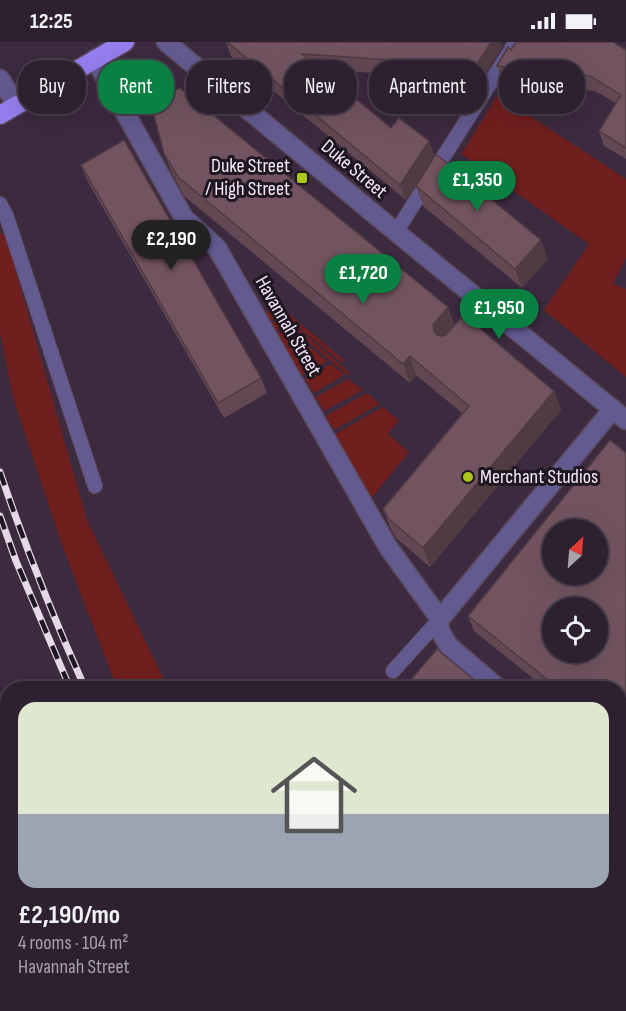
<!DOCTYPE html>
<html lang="en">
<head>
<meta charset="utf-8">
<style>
	:root { --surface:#2d202f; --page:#352837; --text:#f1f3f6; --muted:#a7a3aa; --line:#483e4b; --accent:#0b8043 }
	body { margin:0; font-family:"Sofia Sans Condensed",sans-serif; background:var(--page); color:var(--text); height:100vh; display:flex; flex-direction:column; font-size:22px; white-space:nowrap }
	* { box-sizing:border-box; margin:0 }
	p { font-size:20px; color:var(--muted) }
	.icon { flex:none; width:33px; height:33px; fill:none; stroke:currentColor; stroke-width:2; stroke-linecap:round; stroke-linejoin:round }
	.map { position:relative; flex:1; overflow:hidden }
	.side { position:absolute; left:0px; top:639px; width:627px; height:330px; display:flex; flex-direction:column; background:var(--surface); border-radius:24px 24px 0 0; box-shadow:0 6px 24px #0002,0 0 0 2px var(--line) }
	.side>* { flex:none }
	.hud { position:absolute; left:18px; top:18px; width:591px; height:54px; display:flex; gap:12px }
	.needle { width:39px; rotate:26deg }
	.controls { position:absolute; left:542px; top:477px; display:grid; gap:12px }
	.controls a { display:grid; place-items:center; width:66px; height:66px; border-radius:50%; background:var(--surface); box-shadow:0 6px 24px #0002,0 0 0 2px var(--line); font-size:30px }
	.price { position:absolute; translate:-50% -51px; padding:0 14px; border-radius:21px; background:var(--accent); color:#fff; font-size:20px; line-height:39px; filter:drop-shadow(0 2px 3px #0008) }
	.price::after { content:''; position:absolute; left:50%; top:36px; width:18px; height:14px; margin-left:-9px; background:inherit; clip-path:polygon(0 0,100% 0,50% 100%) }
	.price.on { background:#222; color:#fff }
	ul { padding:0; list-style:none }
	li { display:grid; align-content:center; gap:12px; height:318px; padding:0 18px }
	li span { display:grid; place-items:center; height:186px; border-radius:18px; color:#555 }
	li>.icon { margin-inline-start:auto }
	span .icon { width:108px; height:108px; fill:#fffc; stroke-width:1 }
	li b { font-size:26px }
	.chip { padding:0 21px; border-radius:24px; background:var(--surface); box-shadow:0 6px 24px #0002,0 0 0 2px var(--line); font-size:21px; line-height:54px }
	.chip.on { background:var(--accent); color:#fff }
	.status { display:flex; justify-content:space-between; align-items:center; height:42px; padding:0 30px; background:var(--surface); direction:ltr }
	.status svg { height:16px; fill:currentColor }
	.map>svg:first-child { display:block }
</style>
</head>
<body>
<div class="status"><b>12:25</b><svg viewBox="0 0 49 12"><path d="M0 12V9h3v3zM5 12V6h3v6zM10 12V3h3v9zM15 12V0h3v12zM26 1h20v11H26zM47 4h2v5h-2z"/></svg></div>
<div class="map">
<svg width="626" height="969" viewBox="0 0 626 969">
	<rect width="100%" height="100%" fill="#3c2a3f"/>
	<path fill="#6f1f1e" d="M498 53 626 137V216L613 242 626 247V335L544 268 589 202 461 112Z
		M0 190 6 195 87 478 168 646H117L62 503 13 355 0 290Z
		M271 265H275L282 266 344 318 341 320 286 275 280 274 269 280C266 274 265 269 271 265Z
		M280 276H283L290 280 350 331 348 333 289 284 274 290 269 282Z
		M284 287 289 288 327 319 301 334 277 292Z
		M331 322 344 333 314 351 305 337Z
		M348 337 363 348 324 369 316 355Z
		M367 351 380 362 334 388 326 374Z
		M383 365 399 378 388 392 409 410 370 458 332 394Z
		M316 962H459L467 969H321Z"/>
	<path fill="#00194d" d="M563 962H607L616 969H572Z"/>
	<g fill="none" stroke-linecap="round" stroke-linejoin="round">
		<defs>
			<path id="service" d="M0 162 6 173 95 444
				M396 190 516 0
				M456 295 484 261
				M393 629 440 577
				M0 909 8 919
				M38 962 44 969"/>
			<path id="pedestrian" d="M95 17 184 176 217 206 388 505 440 577"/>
			<path id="minor" d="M0 37 17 63
				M498 646 449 604 441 591 439 584 440 577 613 367
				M620 746 626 751"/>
			<path id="tertiary" d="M166 0 396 190 626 378"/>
			<path id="primary" d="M0 73 125 0"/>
		</defs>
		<use href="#service" stroke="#5a495d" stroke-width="16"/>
		<use href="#pedestrian" stroke="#5a495d" stroke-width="21"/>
		<use href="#minor" stroke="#5a495d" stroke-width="21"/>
		<use href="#tertiary" stroke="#5a495d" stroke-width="21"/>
		<use href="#primary" stroke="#5a495d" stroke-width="21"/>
		<use href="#service" stroke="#635a90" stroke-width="14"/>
		<use href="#pedestrian" stroke="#635a90" stroke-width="18"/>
		<use href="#minor" stroke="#635a90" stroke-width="18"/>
		<use href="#tertiary" stroke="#635a90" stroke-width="18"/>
		<use href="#primary" stroke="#957eed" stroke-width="18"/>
		<defs>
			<path id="rail" d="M0 430C25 504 53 575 85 646
				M0 474 16 519 70 646
				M263 962 269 969
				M281 962 286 969"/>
		</defs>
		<use href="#rail" stroke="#e5d8e7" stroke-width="7"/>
		<use href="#rail" stroke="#1e1620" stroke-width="4.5" stroke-dasharray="14" stroke-linecap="butt"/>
	</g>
	<path fill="#624853" d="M226 0H500L502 5 477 45 443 37 396 32 321 28 391 86 429 99 434 113 406 158 231 14Z
		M511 8H626V117L604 104 599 89 616 61 595 49 502 39 497 24Z
		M164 111 448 265 454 283 451 288 554 349 561 368 430 525 396 496 390 485 383 467 462 371 416 333 410 341 184 154 171 129Z
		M81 123 261 336 267 351 224 376 87 138Z
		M416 144 548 217 522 246 423 164Z
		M626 411V712L620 707V646H545L474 589 468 574Z"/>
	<path fill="#503b43" d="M491 0H500L502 5 477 45 472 30Z
		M429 99 434 113 406 158 400 143Z
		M541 198 548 217 522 246 515 227Z
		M448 265 454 283 440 302 434 289 433 283Z
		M410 314 416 333 410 341 403 322Z
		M554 349 561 368 430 525 423 506Z
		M626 782V814L620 822V790Z"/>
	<path fill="#725460" stroke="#503b43" stroke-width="1.5" fill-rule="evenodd" d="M227 0H491L472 30 438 22 391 18 302 12 391 86 399 76 429 99 400 143Z
		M516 0H613L626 8V106L599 89 621 53 590 34 497 24 508 5 511 8Z
		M180 46 448 265 433 283 434 289 437 293 441 294 446 293 461 276 469 282 471 279 554 349 423 506 389 477 383 467 469 364 410 314 403 322 178 135 164 111 150 58Z
		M124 98 261 336 218 361 81 123Z
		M436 112 541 198 515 227 416 144Z
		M610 398 626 411V701L620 696V646H558L468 574ZM552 488H597V532H552ZM552 566H597V610H552Z
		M437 607 484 646H404Z
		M620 758 626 763V782L620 790Z"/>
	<g fill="#aac719" stroke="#1e1620" stroke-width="2">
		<rect x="296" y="130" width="12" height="12" rx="3"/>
		<circle cx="468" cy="435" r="6"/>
	</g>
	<g text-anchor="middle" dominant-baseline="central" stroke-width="6" stroke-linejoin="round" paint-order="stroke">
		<g font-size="20" fill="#f8ecfa" stroke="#1e1620" text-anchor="end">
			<text x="290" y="124">Duke Street<tspan x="290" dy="23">/ High Street</tspan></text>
			<text x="480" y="435" text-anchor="start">Merchant Studios</text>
		</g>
		<g font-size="20" fill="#f8ecfa" stroke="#1e1620">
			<text transform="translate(354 127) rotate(40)">Duke Street</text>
			<text transform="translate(288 284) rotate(60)">Havannah Street</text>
		</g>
	</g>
</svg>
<div class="controls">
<a><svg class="needle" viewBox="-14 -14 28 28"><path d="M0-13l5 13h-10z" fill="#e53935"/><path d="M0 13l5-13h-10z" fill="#a7a3aa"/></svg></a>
<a><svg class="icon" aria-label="locate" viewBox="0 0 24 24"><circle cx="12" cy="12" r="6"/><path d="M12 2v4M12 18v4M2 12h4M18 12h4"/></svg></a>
</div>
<b class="price" style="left:477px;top:170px">£1,350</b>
<b class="price on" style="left:171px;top:229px">£2,190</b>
<b class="price" style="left:363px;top:263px">£1,720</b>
<b class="price" style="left:499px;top:298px">£1,950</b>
<div class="hud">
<a class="chip">Buy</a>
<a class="chip on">Rent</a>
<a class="chip">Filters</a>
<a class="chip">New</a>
<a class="chip">Apartment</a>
<a class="chip">House</a>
</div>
<section class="side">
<ul>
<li><span style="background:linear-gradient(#dfe7d0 60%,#9aa5b1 0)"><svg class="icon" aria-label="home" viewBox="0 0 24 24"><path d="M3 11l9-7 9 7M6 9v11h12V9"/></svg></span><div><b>£2,190/mo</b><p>4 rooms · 104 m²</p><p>Havannah Street</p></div></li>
</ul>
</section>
</div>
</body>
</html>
